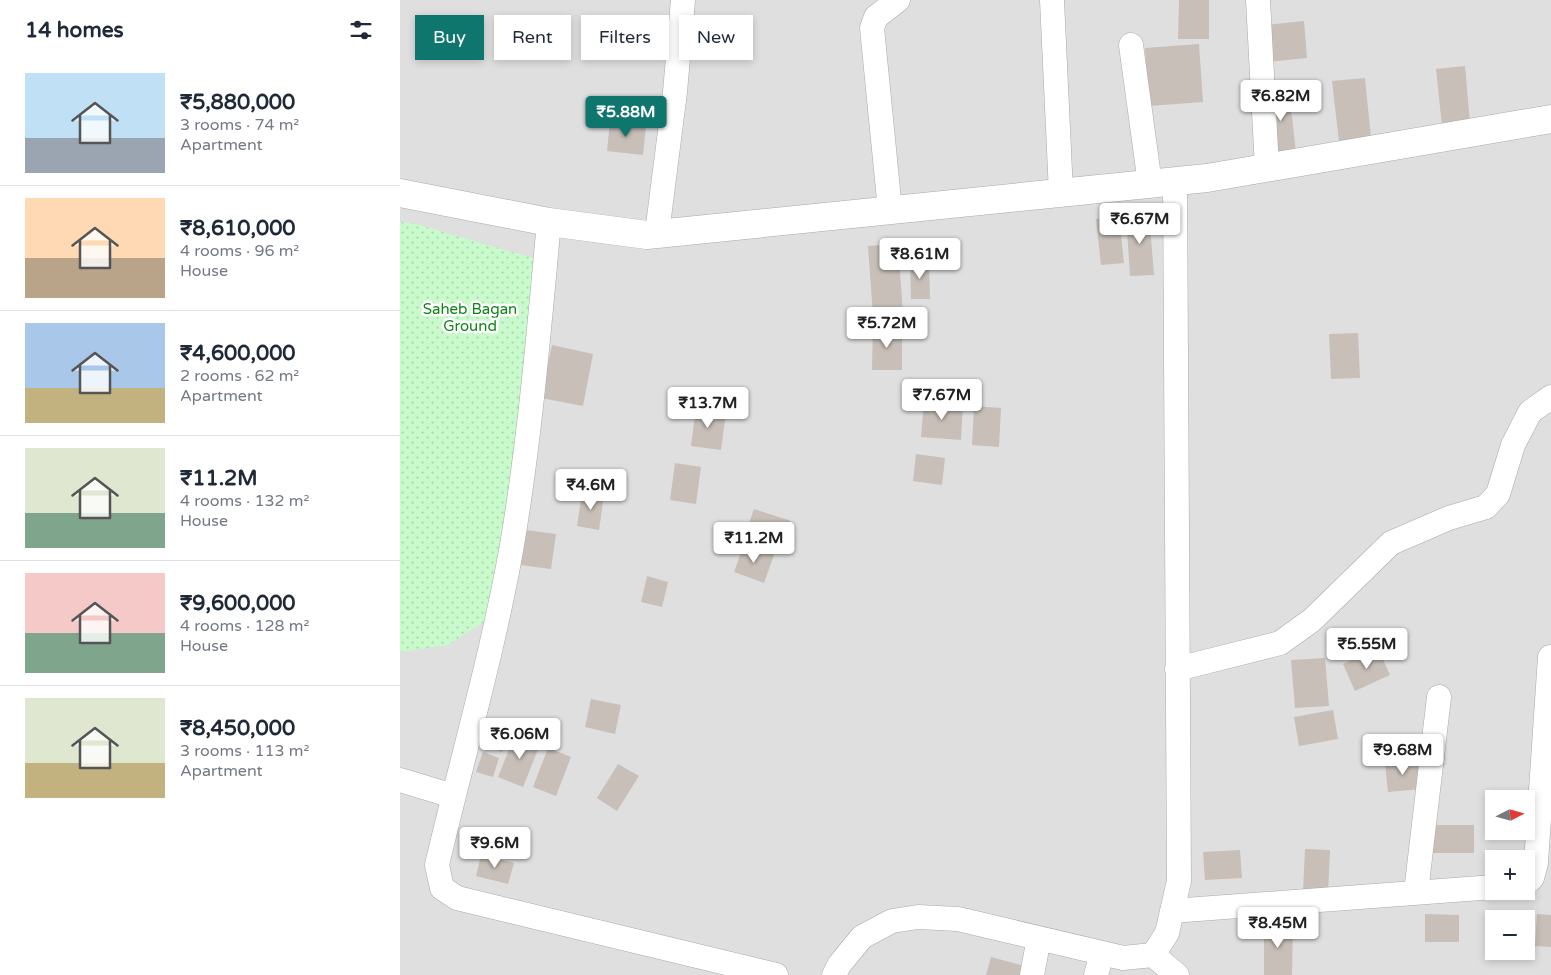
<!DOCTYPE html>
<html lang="en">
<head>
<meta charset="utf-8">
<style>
	:root { --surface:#fff; --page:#f2f2f3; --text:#1f2937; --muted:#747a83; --line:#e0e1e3; --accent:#0f766e }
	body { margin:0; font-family:"Varela Round",sans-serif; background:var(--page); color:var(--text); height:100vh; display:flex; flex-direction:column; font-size:19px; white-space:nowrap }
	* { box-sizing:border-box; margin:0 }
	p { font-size:16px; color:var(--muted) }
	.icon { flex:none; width:28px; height:28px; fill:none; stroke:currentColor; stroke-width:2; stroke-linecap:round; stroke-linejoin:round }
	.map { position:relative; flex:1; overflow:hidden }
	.details { display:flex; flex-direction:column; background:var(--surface); width:400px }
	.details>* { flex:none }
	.guide { position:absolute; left:15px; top:15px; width:475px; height:45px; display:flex; gap:10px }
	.needle { width:32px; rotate:84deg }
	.controls { position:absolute; left:1085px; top:790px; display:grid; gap:10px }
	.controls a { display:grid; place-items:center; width:50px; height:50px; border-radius:0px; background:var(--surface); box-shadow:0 2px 8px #0003; font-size:25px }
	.price { position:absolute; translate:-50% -42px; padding:0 11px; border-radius:5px; background:#fff; color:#222; font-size:16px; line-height:32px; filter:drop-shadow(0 1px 2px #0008) }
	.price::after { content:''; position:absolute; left:50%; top:30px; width:15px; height:11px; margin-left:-8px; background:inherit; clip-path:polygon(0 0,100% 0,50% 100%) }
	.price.active { background:var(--accent); color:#fff }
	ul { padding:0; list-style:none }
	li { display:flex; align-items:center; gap:15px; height:125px; padding:0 25px }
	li+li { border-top:1px solid var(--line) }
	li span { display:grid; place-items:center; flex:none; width:140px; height:100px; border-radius:0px; color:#555 }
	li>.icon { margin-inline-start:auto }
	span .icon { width:60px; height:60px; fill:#fffc; stroke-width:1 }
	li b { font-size:21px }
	h2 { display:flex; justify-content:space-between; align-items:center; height:60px; padding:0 25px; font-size:21px }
	.pill { padding:0 18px; border-radius:0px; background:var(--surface); box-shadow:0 2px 8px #0003; font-size:18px; line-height:45px }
	.pill.active { background:var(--accent); color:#fff }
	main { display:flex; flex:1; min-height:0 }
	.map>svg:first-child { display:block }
</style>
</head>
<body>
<main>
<section class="details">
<h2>14 homes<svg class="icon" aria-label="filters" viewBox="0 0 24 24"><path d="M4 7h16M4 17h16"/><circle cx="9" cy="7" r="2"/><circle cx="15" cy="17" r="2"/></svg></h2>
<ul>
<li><span style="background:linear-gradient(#bfe0f5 65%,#9aa5b1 0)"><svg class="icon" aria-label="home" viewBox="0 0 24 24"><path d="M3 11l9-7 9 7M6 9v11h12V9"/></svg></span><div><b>₹5,880,000</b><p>3 rooms · 74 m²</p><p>Apartment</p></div></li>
<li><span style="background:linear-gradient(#ffd9b3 60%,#b9a48a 0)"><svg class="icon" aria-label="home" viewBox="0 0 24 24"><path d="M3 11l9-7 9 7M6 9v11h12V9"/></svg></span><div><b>₹8,610,000</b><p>4 rooms · 96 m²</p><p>House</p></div></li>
<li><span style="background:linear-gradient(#a9c7e8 65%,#c2b280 0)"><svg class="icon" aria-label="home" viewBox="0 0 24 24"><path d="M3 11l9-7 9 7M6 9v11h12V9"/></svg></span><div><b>₹4,600,000</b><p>2 rooms · 62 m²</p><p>Apartment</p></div></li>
<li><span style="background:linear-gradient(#dfe7d0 65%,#7fa58c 0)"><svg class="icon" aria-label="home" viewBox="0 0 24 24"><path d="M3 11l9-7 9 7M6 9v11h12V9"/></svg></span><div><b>₹11.2M</b><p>4 rooms · 132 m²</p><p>House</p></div></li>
<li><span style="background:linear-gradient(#f6c9c9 60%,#7fa58c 0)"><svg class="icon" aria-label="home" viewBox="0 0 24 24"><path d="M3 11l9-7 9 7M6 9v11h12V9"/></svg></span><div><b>₹9,600,000</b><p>4 rooms · 128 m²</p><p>House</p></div></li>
<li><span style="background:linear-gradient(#dfe7d0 65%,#c2b280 0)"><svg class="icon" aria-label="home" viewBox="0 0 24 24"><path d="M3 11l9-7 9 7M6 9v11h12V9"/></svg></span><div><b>₹8,450,000</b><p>3 rooms · 113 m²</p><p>Apartment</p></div></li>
</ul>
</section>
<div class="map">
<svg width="1151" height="975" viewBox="0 0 1151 975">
	<defs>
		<pattern id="park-dots" width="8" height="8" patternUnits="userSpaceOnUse" patternTransform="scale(1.25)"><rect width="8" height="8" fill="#c8facc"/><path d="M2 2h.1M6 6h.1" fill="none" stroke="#acd6af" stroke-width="1.8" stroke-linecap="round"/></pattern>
	</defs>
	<rect width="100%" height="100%" fill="#f2efe9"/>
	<path fill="#e0dfdf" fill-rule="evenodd" d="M0 0H1151V975H0ZM1094 799H1126V831H1094ZM1094 859H1126V891H1094ZM1094 919H1126V951H1094Z"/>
	<path fill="url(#park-dots)" d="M0 222 13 223 143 261 106 608 48 645 0 652Z"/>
	<path fill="#c7bfb8" d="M779 0H809V39H778Z
		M904 21 907 58 867 62 864 25Z
		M799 44 803 102 749 106 745 48Z
		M1065 66 1070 123 1042 126 1036 69Z
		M965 78 971 138 939 142 932 81Z
		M889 90 896 153 873 155 866 92Z
		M210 122 246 126 243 155 207 151Z
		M749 213 754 275 730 276 726 215Z
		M719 217 724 263 701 265 696 219Z
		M498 244 503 313 473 315 468 246Z
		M510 260H529L530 299H511Z
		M473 327H502V370H472Z
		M958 333 960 378 931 379 929 334Z
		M152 345 193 354 183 406 141 398Z
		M524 401 563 404 561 440 521 437Z
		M574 406 601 408 599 447 572 445Z
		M296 407 326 412 321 450 291 446Z
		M516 454 545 458 542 485 513 481Z
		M275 463 301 467 296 504 270 500Z
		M182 492 204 495 199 530 177 526Z
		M354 509 391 521 381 550 344 538Z
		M126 530 156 534 151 569 120 565Z
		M344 544 374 555 364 583 334 572Z
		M247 576 268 582 262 607 241 602Z
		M978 648 990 675 955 691 943 664Z
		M925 658 929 706 895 708 891 660Z
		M191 699 221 705 215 734 185 727Z
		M933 710 938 739 899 746 894 717Z
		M90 729 108 736 102 752 85 745Z
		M116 732 141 742 123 787 98 777Z
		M148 748 171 757 156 796 133 787Z
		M83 752 99 758 93 777 76 772Z
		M1018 761 1021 789 988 792 985 764Z
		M218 764 239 776 217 811 197 798Z
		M1029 825H1074V853H1030Z
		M905 849 930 850 928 893 903 892Z
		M840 850 842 878 805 880 803 852Z
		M81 855 114 863 108 884 76 876Z
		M1025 914 1059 915V942H1025Z
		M1137 914 1151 915V947L1135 946Z
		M864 924H893L892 975H864Z
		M591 957 624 966 621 975H586Z"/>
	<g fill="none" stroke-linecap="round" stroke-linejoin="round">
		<defs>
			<path id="minor" d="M652 0 661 193
				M858 0 867 168
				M731 45 750 184
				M490 210 472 28 476 17 498 0
				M149 222C139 330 130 438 112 545 93 653 62 758 37 865L42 888 57 898 376 975
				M257 233 275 92 283 0
				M777 669 880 643 912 620 991 543 1049 518 1086 507 1098 494 1113 445 1130 412 1151 397
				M0 780 53 796
				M1126 883 1132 878 1136 863 1150 657
				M1016 892 1039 697
				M772 911 1094 887
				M753 955 777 975
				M434 975 439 965 462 937 492 921 518 917 558 919 723 958 753 955 767 933 779 881 775 181
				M632 975 639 938
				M696 975 702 953"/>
			<path id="tertiary" d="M0 193 149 222 247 235 807 178 1151 119"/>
		</defs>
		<use href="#minor" stroke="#a9a9a9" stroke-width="25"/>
		<use href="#tertiary" stroke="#a9a9a9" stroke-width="29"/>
		<use href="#minor" stroke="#fff" stroke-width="24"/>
		<use href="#tertiary" stroke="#fff" stroke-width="28"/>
	</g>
	<g text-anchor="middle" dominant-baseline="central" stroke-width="5" stroke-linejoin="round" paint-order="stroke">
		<g font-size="15" fill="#0c8416" stroke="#fff">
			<text x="70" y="309">Saheb Bagan<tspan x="70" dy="17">Ground</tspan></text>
		</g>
	</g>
</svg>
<div class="controls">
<a><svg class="needle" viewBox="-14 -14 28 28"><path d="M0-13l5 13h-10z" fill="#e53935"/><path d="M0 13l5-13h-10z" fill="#747a83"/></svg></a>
<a>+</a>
<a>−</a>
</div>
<b class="price" style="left:881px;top:122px">₹6.82M</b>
<b class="price active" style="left:226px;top:138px">₹5.88M</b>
<b class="price" style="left:740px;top:245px">₹6.67M</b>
<b class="price" style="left:520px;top:280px">₹8.61M</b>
<b class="price" style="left:487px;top:349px">₹5.72M</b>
<b class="price" style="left:542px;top:421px">₹7.67M</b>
<b class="price" style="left:308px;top:429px">₹13.7M</b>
<b class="price" style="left:191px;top:511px">₹4.6M</b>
<b class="price" style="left:354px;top:564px">₹11.2M</b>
<b class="price" style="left:967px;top:670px">₹5.55M</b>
<b class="price" style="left:120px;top:760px">₹6.06M</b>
<b class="price" style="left:1003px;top:776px">₹9.68M</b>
<b class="price" style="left:95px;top:869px">₹9.6M</b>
<b class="price" style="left:878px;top:949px">₹8.45M</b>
<div class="guide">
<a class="pill active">Buy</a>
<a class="pill">Rent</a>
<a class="pill">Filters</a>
<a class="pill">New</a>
</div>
</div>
</main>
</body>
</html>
